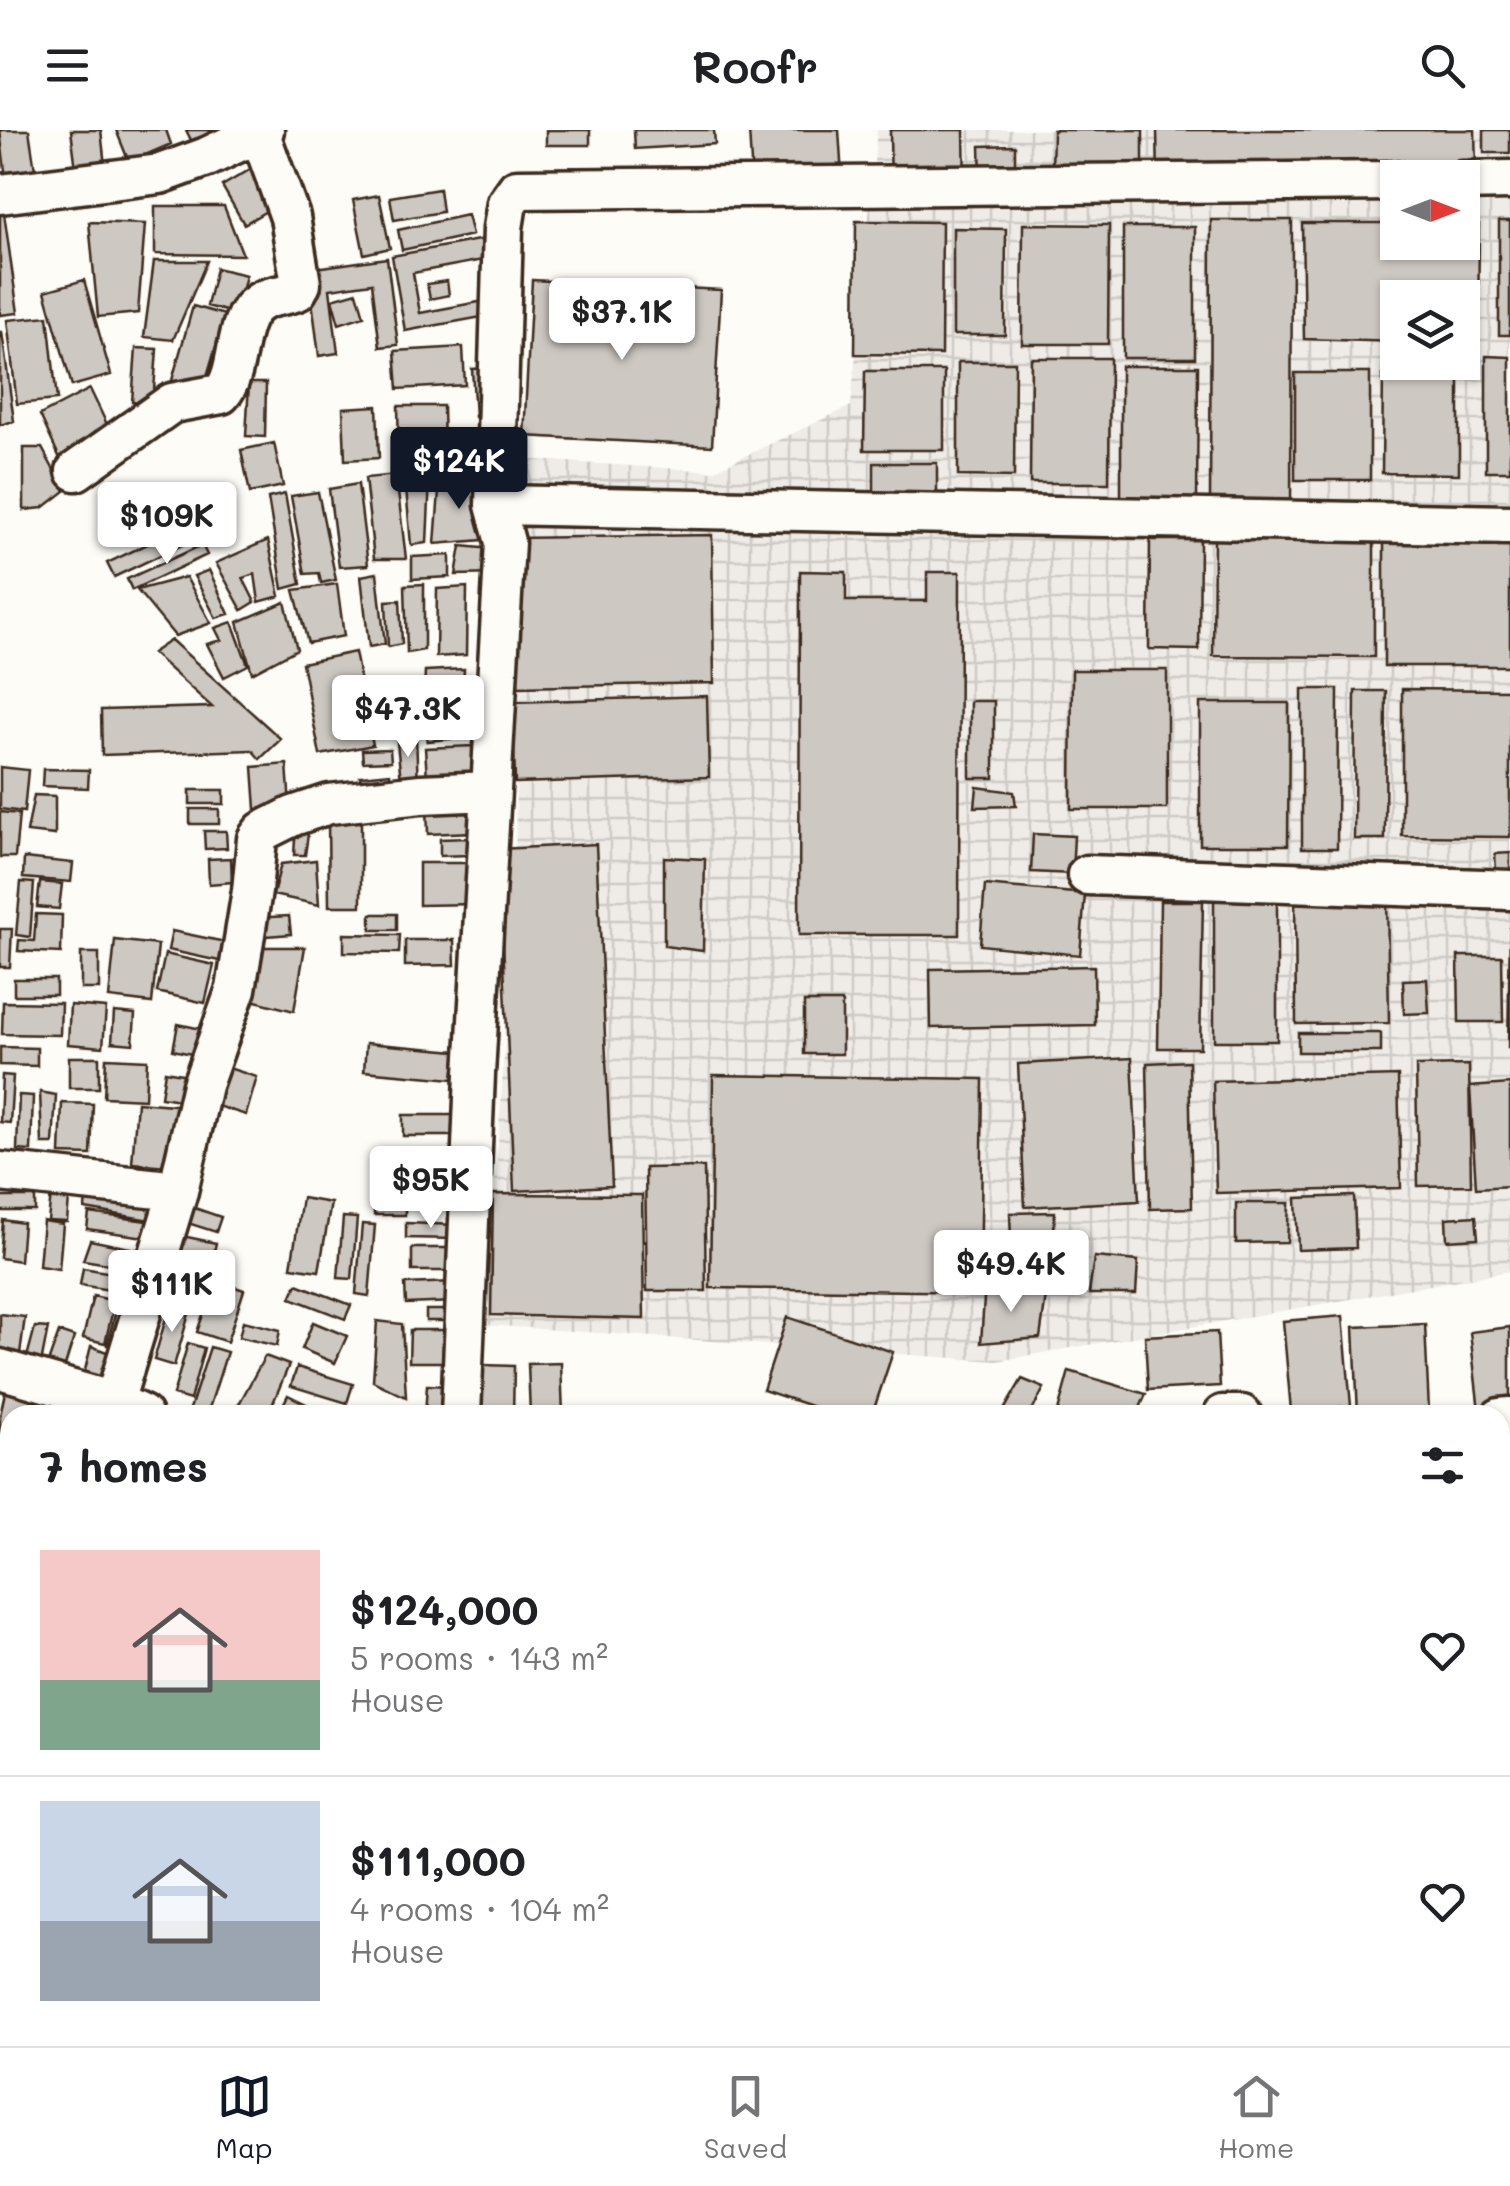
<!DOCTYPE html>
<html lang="en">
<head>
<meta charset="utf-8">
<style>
	:root { --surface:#fff; --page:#f2f2f2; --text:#202124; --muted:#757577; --line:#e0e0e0; --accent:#111827 }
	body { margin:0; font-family:Mali,sans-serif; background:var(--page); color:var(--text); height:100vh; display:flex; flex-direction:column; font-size:38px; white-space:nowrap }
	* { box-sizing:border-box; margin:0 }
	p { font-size:32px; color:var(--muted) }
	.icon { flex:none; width:55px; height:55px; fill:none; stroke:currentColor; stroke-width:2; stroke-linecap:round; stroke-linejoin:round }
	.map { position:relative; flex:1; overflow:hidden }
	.side { position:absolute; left:0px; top:1275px; width:1510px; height:642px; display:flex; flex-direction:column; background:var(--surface); border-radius:30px 30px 0 0; box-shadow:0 2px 8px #0004 }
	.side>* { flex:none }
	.needle { width:65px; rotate:90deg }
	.controls { position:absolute; left:1380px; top:30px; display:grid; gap:20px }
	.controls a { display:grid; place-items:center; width:100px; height:100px; border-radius:0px; background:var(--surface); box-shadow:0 2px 8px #0004; font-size:50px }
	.price { position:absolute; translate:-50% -85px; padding:0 22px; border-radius:10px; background:#fff; color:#222; font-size:32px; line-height:65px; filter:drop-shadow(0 2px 5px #0008) }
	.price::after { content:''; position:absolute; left:50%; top:60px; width:30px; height:22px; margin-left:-15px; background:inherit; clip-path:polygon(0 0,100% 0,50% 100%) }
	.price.selected { background:var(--accent); color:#fff }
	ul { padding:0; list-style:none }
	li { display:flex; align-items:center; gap:30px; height:250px; padding:0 40px }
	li+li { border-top:2px solid var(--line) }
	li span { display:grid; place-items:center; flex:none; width:280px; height:200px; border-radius:0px; color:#555 }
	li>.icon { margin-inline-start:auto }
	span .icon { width:120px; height:120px; fill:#fffc; stroke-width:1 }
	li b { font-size:42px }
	h2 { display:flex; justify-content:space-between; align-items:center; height:120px; padding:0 40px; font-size:42px }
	header { display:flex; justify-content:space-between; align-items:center; height:130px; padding:0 40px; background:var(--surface); font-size:45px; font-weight:600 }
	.tabs { display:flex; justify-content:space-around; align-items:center; height:140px; border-top:2px solid var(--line); background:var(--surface); font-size:28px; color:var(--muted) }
	.tabs a { display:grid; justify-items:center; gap:5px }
	.tabs .selected { color:var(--accent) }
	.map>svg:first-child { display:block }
</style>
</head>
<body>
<header><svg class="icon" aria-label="menu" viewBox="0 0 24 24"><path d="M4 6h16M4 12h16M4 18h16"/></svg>Roofr<svg class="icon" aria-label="search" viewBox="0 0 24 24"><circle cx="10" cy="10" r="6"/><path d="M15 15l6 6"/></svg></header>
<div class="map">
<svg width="1510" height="1916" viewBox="0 0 1510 1916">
	<defs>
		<pattern id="industrial-grid" width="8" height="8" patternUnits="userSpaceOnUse" patternTransform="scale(2.5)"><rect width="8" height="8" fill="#efece7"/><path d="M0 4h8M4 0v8" fill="none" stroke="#cecbc6"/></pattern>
	</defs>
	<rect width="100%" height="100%" fill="#fdfcf7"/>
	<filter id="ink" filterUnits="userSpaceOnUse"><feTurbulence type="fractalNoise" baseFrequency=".01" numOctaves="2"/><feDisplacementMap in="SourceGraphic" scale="20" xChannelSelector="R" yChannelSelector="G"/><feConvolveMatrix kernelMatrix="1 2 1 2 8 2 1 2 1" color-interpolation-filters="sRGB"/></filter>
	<g filter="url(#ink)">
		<path fill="url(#industrial-grid)" fill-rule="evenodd" d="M877 0H1510V1141L997 1231 485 1195 515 771 518 329 713 341 851 276ZM1398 48H1462V112H1398ZM1398 168H1462V232H1398Z"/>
		<path fill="#cdc8c2" stroke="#3b2a1e" stroke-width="2.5" d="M0 0H29L37 53 7 57Z
			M71 0H101L105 36 76 39Z
			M116 0H166L171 14 129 32Z
			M186 0H247L199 26Z
			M546 0H590V15H546Z
			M634 0H714L715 14 635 19Z
			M749 0H839L842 47 752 51Z
			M890 0H964L965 61 891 62Z
			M1053 0H1143V44L1052 43Z
			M1157 0H1475L1476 40 1158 49Z
			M1484 0H1510V23H1484Z
			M1015 15V47L981 48 980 16Z
			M258 35 280 73 244 94 222 56Z
			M439 59 442 82 394 90 390 67Z
			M379 65 390 118 364 124 353 70Z
			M0 76H3L18 183 0 185Z
			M155 76H224L243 125 155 124Z
			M467 85 472 105 402 120 398 100Z
			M1211 90H1292L1291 377H1210Z
			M856 91 942 92 941 225 855 224Z
			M1499 91H1510V205H1499Z
			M89 92 145 94 138 183 98 187Z
			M1302 93H1398V112H1462V93L1479 94 1478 216 1462 215V168H1398V212L1304 209Z
			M1023 94 1109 95 1108 214H1022Z
			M1123 97H1195V228H1123Z
			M953 98 1006 99 1005 205H953Z
			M484 109 488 129 413 143 420 183 495 169 498 184 405 201 392 126Z
			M387 128 398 215 380 217 372 153 330 159 338 223 319 226 308 139Z
			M154 131H207L173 210 144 207Z
			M216 138 246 145 237 184 207 176Z
			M84 150 111 245 72 256 45 161Z
			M532 150 721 160 712 316 524 306Z
			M447 151 449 165 430 169 427 154Z
			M357 162 364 186 339 194 332 169Z
			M193 176 225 185 202 263 171 254Z
			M48 186 57 270 17 274 7 190Z
			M0 202H2L14 291 0 295Z
			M463 217 465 255 398 259 395 221Z
			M136 218 157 219 153 274 132 272Z
			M1486 226 1510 227V341H1486Z
			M1031 228H1110L1109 353H1030Z
			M958 232H1015L1014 347 958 346Z
			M1121 236H1198L1197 371H1121Z
			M505 237 508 285 475 287 472 239Z
			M1383 237H1459V344L1382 343Z
			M865 241H944V320H864Z
			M1295 243H1370V350H1295Z
			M249 253H266L265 307 246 306Z
			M90 259 114 309 63 335 40 285Z
			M377 276 379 328 345 330 343 278Z
			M398 276H443L444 321 399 322Z
			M274 313 283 356 250 363 241 320Z
			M24 318H42L65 361 43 378 24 380Z
			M874 333H937V368H874Z
			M396 345 406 429H374L365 348Z
			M405 347 430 348 427 413 411 415Z
			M440 348 479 350 483 410 435 414Z
			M358 354 368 435 339 437 329 359Z
			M318 362 336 450 321 453 319 443 305 444 291 366Z
			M285 364 301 454 283 459 268 368Z
			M190 394 197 408 114 447 107 433Z
			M712 405 714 553 518 557 515 408Z
			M1214 409H1374V527L1213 526Z
			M268 410 280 466 259 472 255 444 243 448 255 472 242 480 216 433Z
			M1150 410H1200L1199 520 1149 519Z
			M1384 411H1510V536H1384Z
			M202 415 207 425 132 460 127 449Z
			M461 416 492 419 497 444 456 445Z
			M450 425V447L412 449V427Z
			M209 440 229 484 216 488 194 446Z
			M800 441 846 442V471H927V442H960L959 805H799Z
			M377 443 385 514 369 517 361 446Z
			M186 447 211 493 175 506 137 460Z
			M337 454 344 506 308 513 294 460Z
			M424 454V520L407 523 405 455Z
			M467 457 466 525 436 527 437 459Z
			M400 470 402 514 388 517 386 471Z
			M285 472 297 519 252 543 238 492Z
			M232 492 248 535 224 547 207 514 221 510 215 498Z
			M171 510 281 609 260 629 252 620 102 625 101 580 212 577 152 523Z
			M355 522 373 615 320 625 302 533Z
			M464 539 463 559 424 563 425 541Z
			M1072 540H1167V679H1071Z
			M1302 559H1338L1337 718H1302Z
			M1402 559 1510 560V707L1402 706Z
			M1355 561H1386L1385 709H1354Z
			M464 563 463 582 424 586 425 565Z
			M707 566 709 647 515 653 513 572Z
			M970 571H994V648H970Z
			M1200 573H1289L1288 715H1200Z
			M467 587V607L427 611 428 589Z
			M396 603 416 605 418 657 402 660Z
			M473 616 475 646 427 648 425 618Z
			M390 619 391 631 363 632 362 620Z
			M287 634 290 676 256 679 253 637Z
			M0 637 28 640 24 682 0 679Z
			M43 639 89 640 88 658 42 656Z
			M390 643 391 662 361 663 360 646Z
			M977 657 1014 662 1016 676 975 677Z
			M190 660H224V674H190Z
			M34 665 55 666V705L27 702Z
			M471 675 472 702 428 704 427 677Z
			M190 679H219V694H190Z
			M0 682 19 684 15 727H0Z
			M310 690 305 725H294L296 693Z
			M328 691H361V776H329Z
			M204 701H226L227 718 205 719Z
			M1033 704 1074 706 1072 744 1031 742Z
			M468 708V725L440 726V709Z
			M596 714 612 1056 514 1061 499 719Z
			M1510 723V757L1497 758 1495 724Z
			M664 727 705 729 703 821 664 816Z
			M24 728 73 733 71 752 23 748Z
			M231 728 232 752 209 754 208 729Z
			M316 730 319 775 273 765 281 734Z
			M419 733H477V774L419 775Z
			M21 752 34 753 30 807 16 805Z
			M40 752 62 754 59 779 37 777Z
			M985 755 1085 764 1080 825 980 815Z
			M1214 763H1277V911H1214Z
			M1295 764H1387L1389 893 1296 894Z
			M1160 771H1203L1200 918H1158Z
			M36 784 62 785 61 823 18 821 19 810 34 811Z
			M371 784H397V800H371Z
			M289 786 291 804 254 807 252 788Z
			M1510 797V918H1508Z
			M0 799H12L10 837H0Z
			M172 801 235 814 233 834 168 820Z
			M344 804 400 805 399 823 344 822Z
			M115 810 158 815 152 873 109 868Z
			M405 810H454L455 835 405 836Z
			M251 817H305L294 881 240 867Z
			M81 823H99V859H81Z
			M165 824 214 835 205 873 157 862Z
			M1458 826H1502L1503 892H1459Z
			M1094 836 1095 895 931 898 930 839Z
			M14 849H56V865H14Z
			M1427 849 1429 883 1404 884 1403 850Z
			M3 872 61 873 60 905 2 904Z
			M804 872H842V924H804Z
			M70 875 106 878 103 917 68 914Z
			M114 882 135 884 133 914 112 912Z
			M178 894 206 900 201 926 173 920Z
			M1298 903H1381V922H1298Z
			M366 913 456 921 453 949 364 941Z
			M0 917 37 918V936L0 935Z
			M69 927H99V958H69Z
			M106 928 147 930 145 969 104 967Z
			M1132 928 1139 1071 1025 1077 1018 934Z
			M1189 931 1192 1078 1150 1079 1147 933Z
			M216 934 257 947 246 985 204 972Z
			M1469 935 1471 1055 1418 1056 1416 936Z
			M165 941 188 945 185 971 161 967Z
			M2 945 13 946 10 993 0 992Z
			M713 945 983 949 980 1162 710 1158Z
			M1398 946 1401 1058 1216 1063 1213 951Z
			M1510 954V1056L1476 1058 1470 957Z
			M40 962 56 965 53 1014H42Z
			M19 965 33 966 31 1021 17 1020Z
			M137 972 185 976 180 1037 132 1033Z
			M62 973 93 974 91 1025 60 1024Z
			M403 985H459V1006H403Z
			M704 1037 706 1161H647L645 1038Z
			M416 1040H465V1075H416Z
			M374 1045H405V1085H374Z
			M52 1055 70 1057 67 1092 48 1091Z
			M87 1056 166 1064 162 1092 85 1079Z
			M493 1064 642 1065 644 1189 491 1185Z
			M1354 1066 1356 1118 1298 1120 1296 1068Z
			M0 1067H35V1081H0Z
			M302 1068 331 1073 319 1141 291 1137Z
			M180 1073 221 1087 216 1102 175 1089Z
			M1236 1073H1289L1287 1112 1236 1113Z
			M1055 1082 1052 1132 1012 1134 1010 1083Z
			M89 1083 154 1092 152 1108 87 1099Z
			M1476 1086 1478 1108 1447 1110 1446 1088Z
			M343 1087 357 1088 352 1149 338 1148Z
			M3 1090 23 1093 20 1131 0 1128Z
			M43 1091 63 1094 59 1139 39 1136Z
			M406 1093 457 1095V1109L406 1108Z
			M362 1094 375 1095 369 1166 356 1164Z
			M168 1103 216 1113 204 1166 153 1154Z
			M90 1110 149 1122 146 1140 83 1130Z
			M412 1118H454V1141H412Z
			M1094 1127 1138 1131 1136 1164H1089Z
			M83 1138 136 1147 133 1164 80 1155Z
			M215 1150 244 1160 227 1212 197 1202Z
			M454 1152 455 1172 406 1174 405 1154Z
			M985 1153 1046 1166 1040 1208 981 1213Z
			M297 1154 351 1175 345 1189 291 1168Z
			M121 1162 132 1166 120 1217 107 1215Z
			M93 1166 115 1171 105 1213 83 1208Z
			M170 1174 190 1180 174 1236 154 1230Z
			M426 1180H455V1191H426Z
			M0 1184 25 1187 19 1231 0 1228Z
			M1343 1186 1351 1276 1291 1281 1283 1191Z
			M787 1187 893 1222 872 1285H838L763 1260Z
			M243 1191 280 1200 277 1216 239 1207Z
			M377 1191 402 1194 406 1267 373 1251Z
			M313 1192 347 1206 335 1233 302 1219Z
			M1425 1194 1429 1281 1358 1285 1354 1197Z
			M35 1197 48 1198 40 1239 26 1231Z
			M1510 1197V1277L1479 1281 1470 1202Z
			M410 1200H457V1232H409Z
			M59 1202 74 1207 63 1242 47 1236Z
			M1217 1202 1220 1256 1148 1260 1145 1206Z
			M188 1213 204 1218 190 1270 173 1265Z
			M91 1216 117 1226 110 1253 84 1244Z
			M210 1217 227 1222 207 1285H188Z
			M265 1226 289 1235 268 1285H233Z
			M561 1233 563 1285H530L528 1234Z
			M483 1235 514 1236 513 1285H482Z
			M297 1237 353 1254 347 1273 291 1256Z
			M1069 1241 1146 1264 1137 1285H1057Z
			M1022 1249 1044 1258 1030 1285H1001Z
			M7 1253 36 1260 35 1285H10V1344L0 1342V1286Z
			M427 1255 451 1256 450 1285H425Z
			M40 1261 98 1285H38Z
			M288 1265 329 1285H278Z
			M3 1371 10 1374V1441L0 1438V1380Z
			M1500 1413H1503L1501 1466H1500Z
			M6 1465 10 1466V1595H2Z
			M1500 1477 1510 1478V1536H1500Z
			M1510 1571V1627L1500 1623V1598Z
			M0 1617H10V1719H1Z
			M1509 1635 1510 1636V1696L1500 1692V1655Z
			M1500 1712 1510 1718V1751L1500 1744Z
			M1510 1776V1816L1500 1817V1777Z
			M10 1804V1853L1 1854 0 1805Z
			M1510 1825V1856L1500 1859V1828Z
			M1510 1864V1900L1508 1889 1500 1892V1868Z
			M10 1887V1908H47L48 1916H6L3 1888Z
			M1500 1900 1506 1916H1457L1479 1908H1500Z
			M107 1908H123L124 1916H65V1913Z
			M179 1908H241L242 1916H179Z
			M320 1908H523L524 1916H393V1909L320 1912Z
			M533 1908H671L670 1916H533Z
			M851 1908H888L887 1916H850Z
			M948 1908H1026V1916H948Z
			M1091 1908H1126L1128 1916H1093Z
			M1171 1908H1193L1197 1916H1157Z
			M1201 1908H1217L1222 1916H1206Z
			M1223 1908H1251L1237 1916H1228Z
			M1313 1908H1334L1339 1916H1297Z
			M1385 1908H1405L1408 1916H1372L1371 1913Z
			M1425 1908H1460L1446 1913 1447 1916H1427Z
			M683 1910H699V1916H683Z"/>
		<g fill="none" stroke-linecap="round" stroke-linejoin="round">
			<defs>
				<path id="minor" d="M1462 51 1510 50
					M0 64 160 44 207 27 264 0
					M76 341 172 273 221 264C242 241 232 191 258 173 269 165 285 166 297 161L301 154 290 87 260 4
					M495 375 1510 395
					M1087 745 1510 760
					M0 1042 178 1061
					M0 1239 114 1272 142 1285
					M114 1272 178 1061 202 955 236 859 252 761 257 709 263 701 293 686 329 674 421 664 491 661
					M461 1285 475 944 505 412 495 375 503 98 507 73 517 59 1398 51
					M1223 1285H1242
					M1500 1288 1510 1287
					M1148 1908 1153 1916
					M268 1916 270 1908"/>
			</defs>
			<use href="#minor" stroke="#3b2a1e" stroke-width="45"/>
			<use href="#minor" stroke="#fdfcf7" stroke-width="38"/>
		</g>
	</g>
</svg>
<div class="controls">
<a><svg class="needle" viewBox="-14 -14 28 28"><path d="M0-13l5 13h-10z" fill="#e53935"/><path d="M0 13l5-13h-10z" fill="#757577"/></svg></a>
<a><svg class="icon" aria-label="layers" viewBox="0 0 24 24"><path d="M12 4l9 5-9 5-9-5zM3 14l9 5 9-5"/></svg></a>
</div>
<b class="price" style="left:622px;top:233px">$37.1K</b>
<b class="price selected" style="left:459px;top:382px">$124K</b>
<b class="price" style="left:167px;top:437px">$109K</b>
<b class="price" style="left:408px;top:630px">$47.3K</b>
<b class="price" style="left:431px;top:1101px">$95K</b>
<b class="price" style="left:1011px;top:1185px">$49.4K</b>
<b class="price" style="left:172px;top:1205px">$111K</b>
<section class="side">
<h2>7 homes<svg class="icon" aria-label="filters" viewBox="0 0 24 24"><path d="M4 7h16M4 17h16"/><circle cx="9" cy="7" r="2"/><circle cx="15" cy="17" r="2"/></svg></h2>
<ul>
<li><span style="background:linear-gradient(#f6c9c9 65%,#7fa58c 0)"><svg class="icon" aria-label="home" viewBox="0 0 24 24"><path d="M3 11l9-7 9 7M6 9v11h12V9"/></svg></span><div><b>$124,000</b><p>5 rooms · 143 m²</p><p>House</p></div><svg class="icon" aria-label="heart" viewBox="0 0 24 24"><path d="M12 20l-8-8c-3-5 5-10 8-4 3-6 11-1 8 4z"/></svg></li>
<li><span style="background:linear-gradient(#c9d6e8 60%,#9aa5b1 0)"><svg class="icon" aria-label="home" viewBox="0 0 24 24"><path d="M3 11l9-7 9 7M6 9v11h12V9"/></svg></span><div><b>$111,000</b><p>4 rooms · 104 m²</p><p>House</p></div><svg class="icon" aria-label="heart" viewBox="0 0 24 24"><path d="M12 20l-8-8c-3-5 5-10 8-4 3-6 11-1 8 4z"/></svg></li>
</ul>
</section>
</div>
<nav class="tabs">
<a class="selected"><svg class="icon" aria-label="map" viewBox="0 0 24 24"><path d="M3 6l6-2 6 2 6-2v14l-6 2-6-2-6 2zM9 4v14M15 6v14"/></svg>Map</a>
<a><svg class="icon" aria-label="saved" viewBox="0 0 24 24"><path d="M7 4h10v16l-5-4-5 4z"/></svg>Saved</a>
<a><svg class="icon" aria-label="home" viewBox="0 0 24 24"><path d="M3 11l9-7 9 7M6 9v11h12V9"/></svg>Home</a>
</nav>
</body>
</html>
